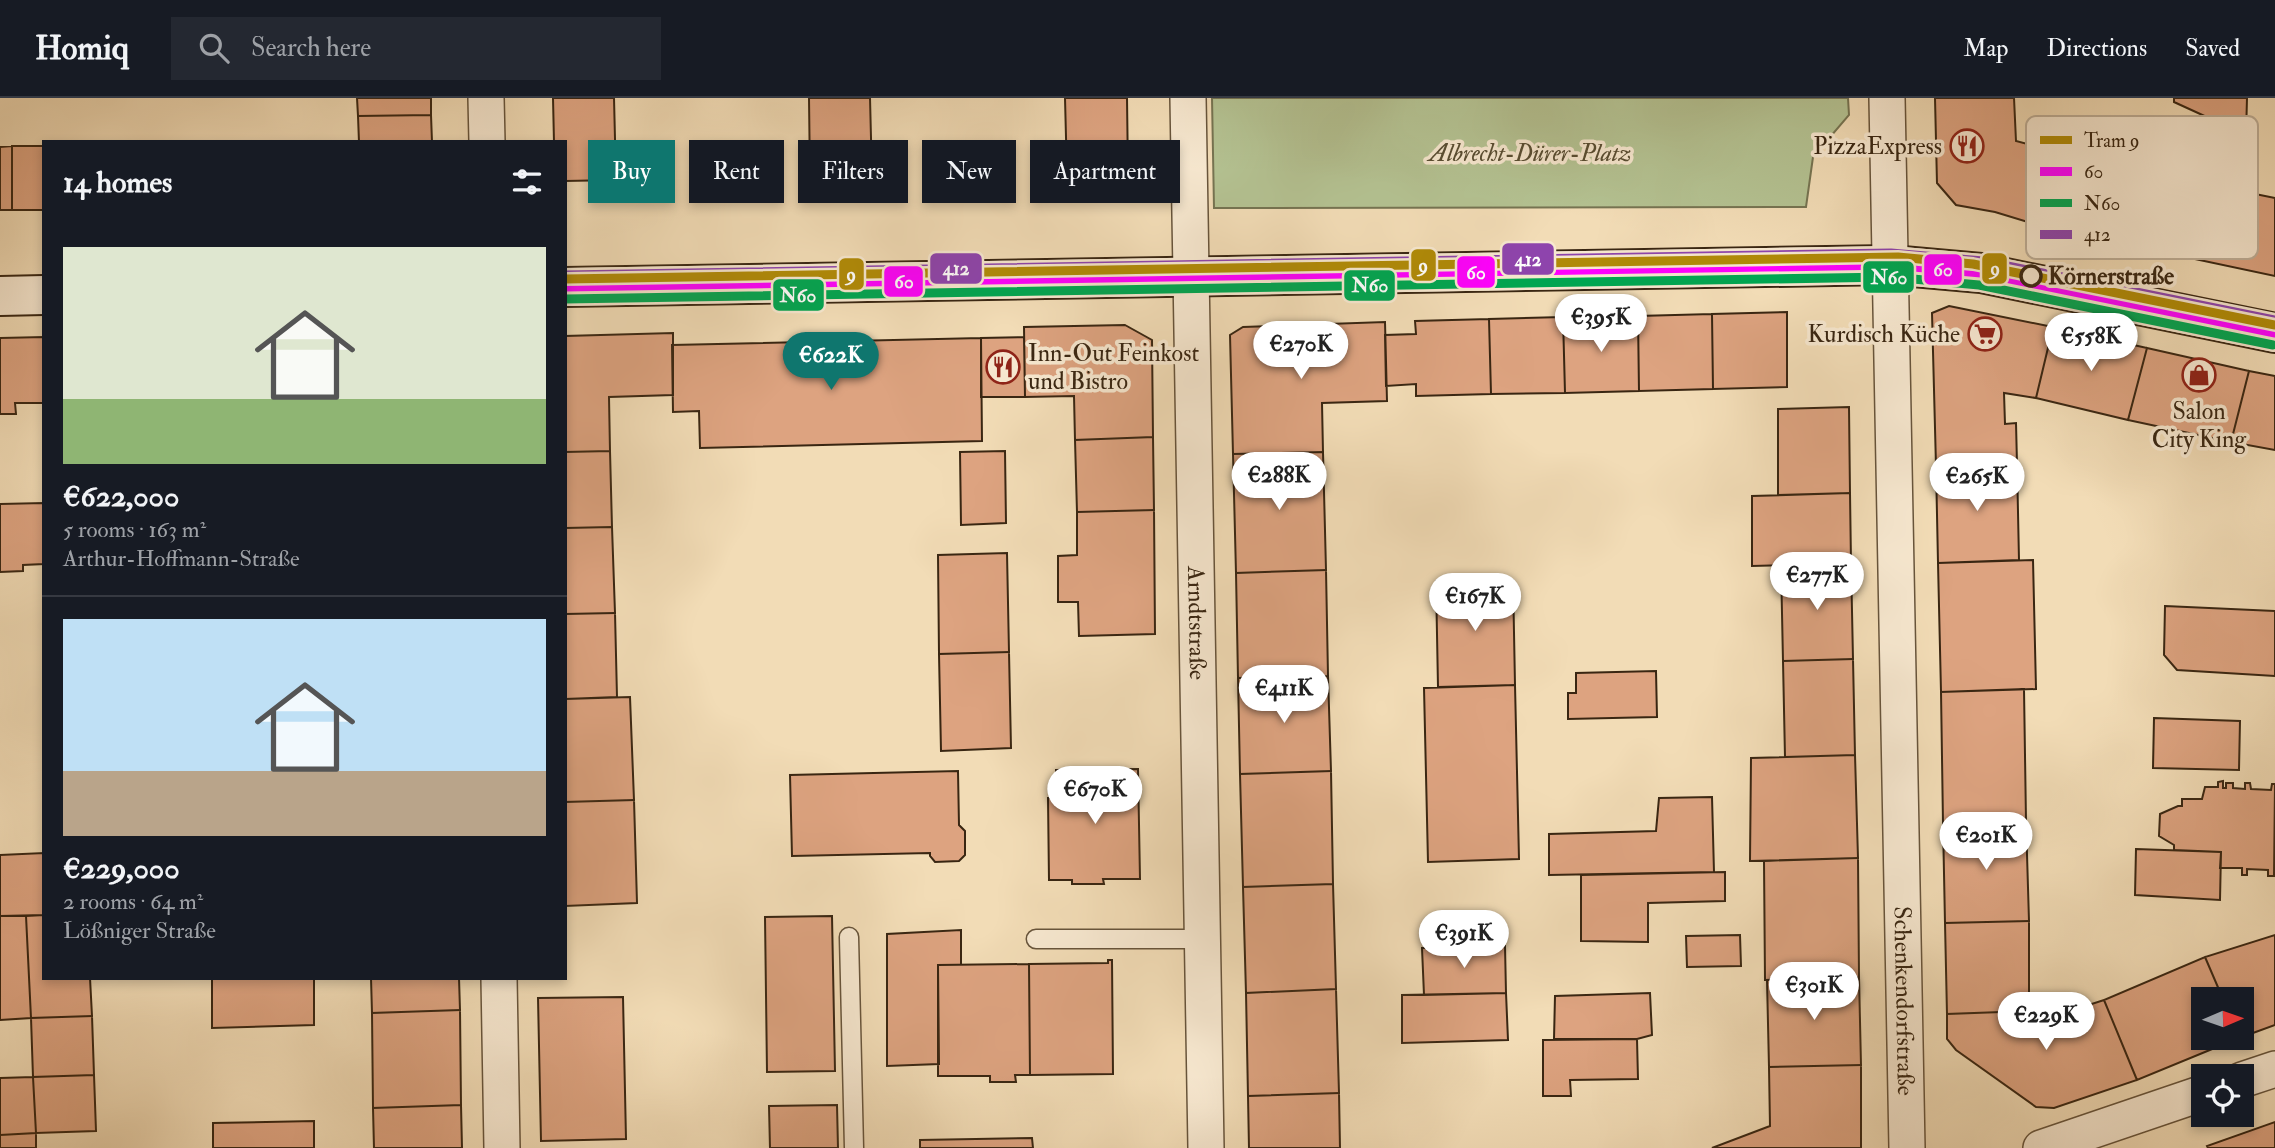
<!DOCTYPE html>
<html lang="en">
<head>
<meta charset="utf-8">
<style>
	:root { --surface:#171b24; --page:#242831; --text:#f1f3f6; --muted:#9ea1a6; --line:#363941; --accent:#0f766e }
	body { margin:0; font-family:"IM FELL Double Pica",serif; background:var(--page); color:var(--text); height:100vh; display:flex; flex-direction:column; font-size:26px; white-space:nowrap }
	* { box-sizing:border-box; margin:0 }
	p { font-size:23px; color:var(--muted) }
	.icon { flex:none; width:38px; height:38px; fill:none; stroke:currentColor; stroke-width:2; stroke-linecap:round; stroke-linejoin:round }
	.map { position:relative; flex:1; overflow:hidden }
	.drawer { position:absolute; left:42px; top:42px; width:525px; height:840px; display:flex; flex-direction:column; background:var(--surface); border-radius:0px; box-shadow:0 4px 10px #0003 }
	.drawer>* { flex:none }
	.guide { position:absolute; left:588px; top:42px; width:665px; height:63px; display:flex; gap:14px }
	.needle { width:46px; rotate:88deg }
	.controls { position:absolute; left:2191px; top:889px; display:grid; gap:14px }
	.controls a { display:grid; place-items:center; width:63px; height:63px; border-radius:0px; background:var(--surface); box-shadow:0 4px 10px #0003; font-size:35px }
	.price { position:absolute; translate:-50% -60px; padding:0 16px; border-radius:24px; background:#fff; color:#222; font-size:23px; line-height:46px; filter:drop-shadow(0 2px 4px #0008) }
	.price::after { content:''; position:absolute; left:50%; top:42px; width:21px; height:16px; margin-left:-10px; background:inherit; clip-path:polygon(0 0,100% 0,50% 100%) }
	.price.on { background:var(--accent); color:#fff }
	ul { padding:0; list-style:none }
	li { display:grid; align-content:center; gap:14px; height:371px; padding:0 21px }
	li+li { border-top:2px solid var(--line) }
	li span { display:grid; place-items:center; height:217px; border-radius:0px; color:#555 }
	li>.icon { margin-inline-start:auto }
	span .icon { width:126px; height:126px; fill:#fffc; stroke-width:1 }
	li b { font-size:30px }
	h2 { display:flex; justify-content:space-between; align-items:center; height:84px; padding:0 21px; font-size:30px }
	.chip { padding:0 24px; border-radius:0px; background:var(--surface); box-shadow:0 4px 10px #0003; font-size:24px; line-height:63px }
	.chip.on { background:var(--accent); color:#fff }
	header { display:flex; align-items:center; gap:42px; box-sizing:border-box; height:98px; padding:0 35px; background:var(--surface); border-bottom:2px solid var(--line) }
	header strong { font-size:33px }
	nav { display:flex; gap:38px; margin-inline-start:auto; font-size:24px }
	.search { width:490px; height:63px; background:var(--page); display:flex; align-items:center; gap:18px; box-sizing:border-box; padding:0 24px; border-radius:0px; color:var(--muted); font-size:26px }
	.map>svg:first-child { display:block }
</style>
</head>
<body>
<header>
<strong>Homiq</strong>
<div class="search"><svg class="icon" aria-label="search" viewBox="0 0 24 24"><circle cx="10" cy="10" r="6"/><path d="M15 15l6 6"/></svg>Search here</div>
<nav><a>Map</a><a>Directions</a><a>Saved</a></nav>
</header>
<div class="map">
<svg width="2275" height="1050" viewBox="0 0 2275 1050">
	<rect width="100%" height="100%" fill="#f2dcb6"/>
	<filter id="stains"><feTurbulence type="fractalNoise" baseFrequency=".00286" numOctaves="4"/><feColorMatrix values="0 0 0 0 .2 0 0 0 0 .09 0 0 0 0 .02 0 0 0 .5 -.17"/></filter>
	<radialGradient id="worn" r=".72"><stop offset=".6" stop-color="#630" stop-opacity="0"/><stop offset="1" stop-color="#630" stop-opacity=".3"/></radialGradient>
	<path fill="#b4c292" stroke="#767452" stroke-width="2" d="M1212 0H1848L1849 17 1813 59 1806 109 1214 110Z"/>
	<path fill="#dda380" stroke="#392612" stroke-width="2" d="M357 0H431V17L358 18Z
		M553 0H614L616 82 565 83V44H554Z
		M809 0H870L872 80 810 81Z
		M1065 0H1127L1128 77 1067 78Z
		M1935 0H2014L2016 43 2046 51 2031 125 1995 114 1956 107 1937 85Z
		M2174 0H2247L2246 37 2174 4Z
		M431 17 432 44H359L358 18Z
		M12 48H44V112H12Z
		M12 48V112H0V49Z
		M2206 86 2275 100V178L2190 160Z
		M1949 208 2053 229 2036 300 2004 295 2005 326 2016 325 2017 366 1936 368 1932 215Z
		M1787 214V289L1713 291 1712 216Z
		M1712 216 1713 291 1639 293 1638 218Z
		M1638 218 1639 293 1565 295 1563 219Z
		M1563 219 1565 295 1491 296 1489 221Z
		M1489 221 1491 296 1416 298V286L1386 288 1385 237 1416 236 1415 223Z
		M1385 224 1387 303 1322 305 1323 354 1233 356 1230 237 1243 229Z
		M1125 227 1152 242 1153 339 1075 342 1074 298 1025 299 1024 229Z
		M2053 229 2147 250 2128 322 2036 300Z
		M673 235V297L609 299 610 353 565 354V238Z
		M44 239V305H15L16 316H0V240Z
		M1024 239 1025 299H981V240Z
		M981 240 982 343 700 350 699 313 673 314 672 247Z
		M2147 250 2249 273 2231 344 2128 322Z
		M2249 273 2275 278V352L2231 344Z
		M1849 309 1850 395 1778 397V311Z
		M1153 339 1154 412 1077 414 1075 342Z
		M610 353 612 429 565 430V354Z
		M1005 353 1006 425 961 427 960 354Z
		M1323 354 1326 472 1236 475 1233 356Z
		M2017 366 2019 462 1938 465 1936 368Z
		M1850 395 1851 465 1752 468V398Z
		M44 405V466L23 467V473L0 474V406Z
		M1154 412 1155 536 1079 538 1078 504H1058V458L1077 457V414Z
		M612 429 615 515 565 516V430Z
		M1007 455 1009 554 939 556 938 457Z
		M2033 462 2036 591 1941 594 1938 465Z
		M1851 465 1853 561 1783 563 1781 467Z
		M1326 472 1328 578 1238 580 1236 475Z
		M1513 482 1515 587 1438 589 1436 483Z
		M2165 508 2275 513V578L2177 572 2164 557Z
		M615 515 617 599 565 601V516Z
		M1009 554 1011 650 941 653 939 556Z
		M1853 561 1855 657 1785 659 1783 563Z
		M1656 573 1657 619 1568 621V595H1576V575Z
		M1328 578 1331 673 1240 676 1238 580Z
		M1515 587 1519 761 1428 764 1424 590Z
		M2024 591 2026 723 1943 725 1941 594Z
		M630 599 634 702 565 704V601Z
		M2154 620 2240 623 2239 672 2153 670Z
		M1855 657 1858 760 1750 763 1751 660Z
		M1138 671 1140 781H1103L1104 786H1072V782H1049L1048 700H1056V672Z
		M958 673 959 727 965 733V757L959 763 935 764 930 758V755L792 758 790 677Z
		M1331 673 1333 786 1243 789 1240 676Z
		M2223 683V690H2226V685H2233V690L2245 691V685H2250L2251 691 2271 692 2272 686H2275L2274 778H2268V772L2247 771V777H2242V770H2220L2221 754 2174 752V747L2159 738 2160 716 2178 708H2182V701H2202L2205 689H2218V684Z
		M1712 699 1714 774 1549 777V736L1656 733 1659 700Z
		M634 702 637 805 565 808V704Z
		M2026 723 2029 823 1945 825 1943 725Z
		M2136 751 2221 754 2220 802 2135 797Z
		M44 755V817L0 818V757Z
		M1858 760 1859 879 1765 882 1764 763Z
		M1725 774V803L1648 805V844L1581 843V777Z
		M1333 786 1336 891 1246 895 1243 789Z
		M44 817V880H90L92 918 31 920 26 818Z
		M0 818H26L31 920 0 922Z
		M832 818 835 973 767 974 765 819Z
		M2029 823V913L1947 916 1945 825Z
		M961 832V867H938L939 966 887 968V836Z
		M1740 837 1741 868 1687 869 1686 838Z
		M2275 837V927L2242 939V901H2223L2205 859Z
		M1505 848 1506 895 1424 897 1422 850Z
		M2205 859 2223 901H2203V940H2239L2137 982 2104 902Z
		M1108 862H1112L1113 976 1030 977 1029 866 1108 865Z
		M1029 866 1030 977H1015L1016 984H990V978H938V867Z
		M1859 879 1861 967 1769 969 1767 882Z
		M212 880H314V927L212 930Z
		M371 880H459L460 912 372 915Z
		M1336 891 1339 995 1248 998 1246 895Z
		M1506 895 1508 942 1402 945V897Z
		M1650 895 1652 937 1637 941H1554L1555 898Z
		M623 899 626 1041 541 1043 538 900Z
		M2104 902 2137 982 2054 1010 2036 1009 1956 952 1947 941V916L2029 913 2042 922Z
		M460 912 461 1007 373 1010 372 915Z
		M92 918 94 977 33 979 31 920Z
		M1637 941 1638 981 1570 982 1571 998H1543V942Z
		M1861 967V1050H1712L1770 1028 1769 969Z
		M94 977 96 1033 36 1035 33 979Z
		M33 979 36 1035 0 1037V980Z
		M1339 995 1340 1050H1249L1248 998Z
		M461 1007 462 1050H374L373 1010Z
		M837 1007 838 1050H770L769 1008Z
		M314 1023V1050H213V1025Z
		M2275 1024V1050H2208L2207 1048Z
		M36 1035V1050H0V1037Z
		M1032 1040 1033 1050H920V1042Z"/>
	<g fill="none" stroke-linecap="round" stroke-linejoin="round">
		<defs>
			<path id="lane" d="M849 839 854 1050
				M1036 841H1202"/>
			<g id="street">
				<path d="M486 0 487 44"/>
				<path id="s1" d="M1188 0 1206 1050"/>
				<path id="s2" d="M1887 0 1907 1050"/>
				<path d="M499 880 502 1050"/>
				<path d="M2242 982 2275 971"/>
				<path d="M2041 1050 2203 995"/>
			</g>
			<path id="secondary" d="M565 189 1891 167 1981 175 2275 235
				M0 198 44 197"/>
		</defs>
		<use href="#lane" stroke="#67543b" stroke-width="21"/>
		<use href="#street" stroke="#67543b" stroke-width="38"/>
		<use href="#secondary" stroke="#392612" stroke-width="42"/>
		<use href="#lane" stroke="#f7e8d0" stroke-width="18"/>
		<use href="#street" stroke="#f7e8d0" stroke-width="35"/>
		<use href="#secondary" stroke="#f7e8d0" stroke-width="38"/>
		<defs>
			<path id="bus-1" d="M565 189 1891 167 1981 175 2275 235"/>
			<path id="bus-2" d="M565 201 1891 179 1979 187 2273 247"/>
			<path id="bus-3" d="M565 177 1891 155 1983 163 2275 222"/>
		</defs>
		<use href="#bus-1" stroke="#f7e8d0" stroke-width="14"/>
		<use href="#bus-2" stroke="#f7e8d0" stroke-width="14"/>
		<use href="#bus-3" stroke="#f7e8d0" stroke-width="14"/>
		<use href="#bus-1" stroke="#f0f" stroke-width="9"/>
		<use href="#bus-2" stroke="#00a651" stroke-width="9"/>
		<use href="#bus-3" stroke="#8e44ad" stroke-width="9"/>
		<defs>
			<path id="tram-1" d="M565 181 1898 159 1973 166 2275 227"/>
		</defs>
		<use href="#tram-1" stroke="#f7e8d0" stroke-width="14"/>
		<use href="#tram-1" stroke="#b08a07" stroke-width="9"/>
	</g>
	<defs>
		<symbol id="restaurant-ring" viewBox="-11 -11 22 22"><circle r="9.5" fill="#f7e8d0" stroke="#8f2418" stroke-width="1.5"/><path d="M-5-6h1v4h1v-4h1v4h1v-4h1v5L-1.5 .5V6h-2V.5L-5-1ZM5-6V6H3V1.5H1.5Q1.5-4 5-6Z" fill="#8f2418"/></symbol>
		<symbol id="supermarket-ring" viewBox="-11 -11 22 22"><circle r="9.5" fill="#f7e8d0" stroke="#8f2418" stroke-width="1.5"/><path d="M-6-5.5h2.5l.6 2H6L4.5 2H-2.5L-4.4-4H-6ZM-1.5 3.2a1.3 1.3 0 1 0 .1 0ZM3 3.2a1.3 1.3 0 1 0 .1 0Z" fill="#8f2418"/></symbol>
		<symbol id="shop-ring" viewBox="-11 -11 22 22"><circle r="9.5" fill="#f7e8d0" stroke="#8f2418" stroke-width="1.5"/><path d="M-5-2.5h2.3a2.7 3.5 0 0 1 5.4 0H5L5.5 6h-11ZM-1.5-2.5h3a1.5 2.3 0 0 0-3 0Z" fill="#8f2418"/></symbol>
	</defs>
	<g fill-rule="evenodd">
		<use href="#restaurant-ring" x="1948" y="29" width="38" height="38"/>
		<use href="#supermarket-ring" x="1966" y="217" width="38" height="38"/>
		<use href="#restaurant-ring" x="984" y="250" width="38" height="38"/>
		<use href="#shop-ring" x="2180" y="258" width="38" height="38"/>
	</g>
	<circle fill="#f7e8d0" stroke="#392612" stroke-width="3.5" cx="2031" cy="178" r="10"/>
	<g text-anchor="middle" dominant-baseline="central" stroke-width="7" stroke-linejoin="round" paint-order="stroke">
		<g font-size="24" fill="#392612" stroke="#f7e8d0" text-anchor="end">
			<text x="1942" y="48">PizzaExpress</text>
			<text x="1960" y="236">Kurdisch Küche</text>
			<text x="1028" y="255" text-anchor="start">Inn-Out Feinkost<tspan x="1028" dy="28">und Bistro</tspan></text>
			<text x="2199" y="313" text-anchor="middle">Salon<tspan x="2199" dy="28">City King</tspan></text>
		</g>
		<g font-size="24" font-style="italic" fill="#584d32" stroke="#f7e8d0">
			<text x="1530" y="55">Albrecht-Dürer-Platz</text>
		</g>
		<g font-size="24" font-weight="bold" fill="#392612" stroke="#f7e8d0" text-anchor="start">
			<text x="2048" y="178">Körnerstraße</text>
		</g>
		<g font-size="24" fill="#392612" stroke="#f7e8d0">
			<text stroke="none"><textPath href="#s1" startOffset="525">Arndtstraße</textPath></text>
			<text stroke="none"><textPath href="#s2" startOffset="903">Schenkendorfstraße</textPath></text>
		</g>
	</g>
	<rect x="2026" y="18" width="232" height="143" rx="10" fill="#f7e8d0" stroke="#beae97" stroke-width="2"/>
	<rect x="2040" y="38" width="32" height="8" fill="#b08a07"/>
	<rect x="2040" y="69" width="32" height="9" fill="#f0f"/>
	<rect x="2040" y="101" width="32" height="8" fill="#00a651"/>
	<rect x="2040" y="132" width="32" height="9" fill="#8e44ad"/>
	<g font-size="19" fill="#392612">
		<text x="2084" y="49">Tram 9</text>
		<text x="2084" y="80">60</text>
		<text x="2084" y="112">N60</text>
		<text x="2084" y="143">412</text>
	</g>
	<g stroke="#f7e8d0" stroke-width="2.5">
		<rect x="1501" y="144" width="54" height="34" rx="7" fill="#8e44ad"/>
		<rect x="1410" y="150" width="27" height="34" rx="7" fill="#b08a07"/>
		<rect x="1981" y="154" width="27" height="33" rx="7" fill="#b08a07"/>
		<rect x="929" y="154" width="54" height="33" rx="7" fill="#8e44ad"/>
		<rect x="1923" y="155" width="40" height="33" rx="7" fill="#f0f"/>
		<rect x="1456" y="157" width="40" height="34" rx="7" fill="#f0f"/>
		<rect x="838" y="159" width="27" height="34" rx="7" fill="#b08a07"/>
		<rect x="1862" y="162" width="53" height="34" rx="7" fill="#00a651"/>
		<rect x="883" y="167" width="41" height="33" rx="7" fill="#f0f"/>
		<rect x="1343" y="171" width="53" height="33" rx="7" fill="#00a651"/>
		<rect x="772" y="180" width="53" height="34" rx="7" fill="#00a651"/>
	</g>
	<g font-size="19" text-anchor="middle" font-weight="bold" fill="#fff">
		<text x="1528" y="168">412</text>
		<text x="1423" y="174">9</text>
		<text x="1995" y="177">9</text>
		<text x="956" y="177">412</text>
		<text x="1943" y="178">60</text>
		<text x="1476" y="181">60</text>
		<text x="851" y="183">9</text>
		<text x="1889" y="186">N60</text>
		<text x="904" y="190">60</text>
		<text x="1370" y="194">N60</text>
		<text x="798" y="204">N60</text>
	</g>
	<rect width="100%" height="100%" filter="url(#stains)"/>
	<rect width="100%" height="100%" fill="url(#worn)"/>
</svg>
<div class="controls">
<a><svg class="needle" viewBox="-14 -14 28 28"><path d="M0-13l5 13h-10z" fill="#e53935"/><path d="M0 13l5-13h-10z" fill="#9ea1a6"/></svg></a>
<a><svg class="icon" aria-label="locate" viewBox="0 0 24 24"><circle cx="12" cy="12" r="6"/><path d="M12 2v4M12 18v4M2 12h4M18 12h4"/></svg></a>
</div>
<b class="price" style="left:1601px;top:256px">€395K</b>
<b class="price" style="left:2091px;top:275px">€558K</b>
<b class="price" style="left:1301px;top:283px">€270K</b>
<b class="price on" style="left:831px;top:294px">€622K</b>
<b class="price" style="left:1279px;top:414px">€288K</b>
<b class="price" style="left:1977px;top:415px">€265K</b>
<b class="price" style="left:1817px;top:514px">€277K</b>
<b class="price" style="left:1475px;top:535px">€167K</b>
<b class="price" style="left:1284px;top:627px">€411K</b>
<b class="price" style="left:1095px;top:728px">€670K</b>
<b class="price" style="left:1986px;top:774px">€201K</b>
<b class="price" style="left:1464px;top:872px">€391K</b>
<b class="price" style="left:1814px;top:924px">€301K</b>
<b class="price" style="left:2046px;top:954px">€229K</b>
<div class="guide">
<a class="chip on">Buy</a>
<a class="chip">Rent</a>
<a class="chip">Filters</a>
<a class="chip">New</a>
<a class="chip">Apartment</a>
</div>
<section class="drawer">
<h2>14 homes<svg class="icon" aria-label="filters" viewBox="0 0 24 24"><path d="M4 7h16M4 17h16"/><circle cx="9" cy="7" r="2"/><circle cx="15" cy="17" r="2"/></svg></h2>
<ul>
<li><span style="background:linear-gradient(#dfe7d0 70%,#8fb573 0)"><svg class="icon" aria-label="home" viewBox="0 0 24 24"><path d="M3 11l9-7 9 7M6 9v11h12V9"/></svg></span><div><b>€622,000</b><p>5 rooms · 163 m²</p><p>Arthur-Hoffmann-Straße</p></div></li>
<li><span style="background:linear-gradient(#bfe0f5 70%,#b9a48a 0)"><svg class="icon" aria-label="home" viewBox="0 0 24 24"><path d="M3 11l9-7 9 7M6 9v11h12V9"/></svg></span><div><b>€229,000</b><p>2 rooms · 64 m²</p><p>Lößniger Straße</p></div></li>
</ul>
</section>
</div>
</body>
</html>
